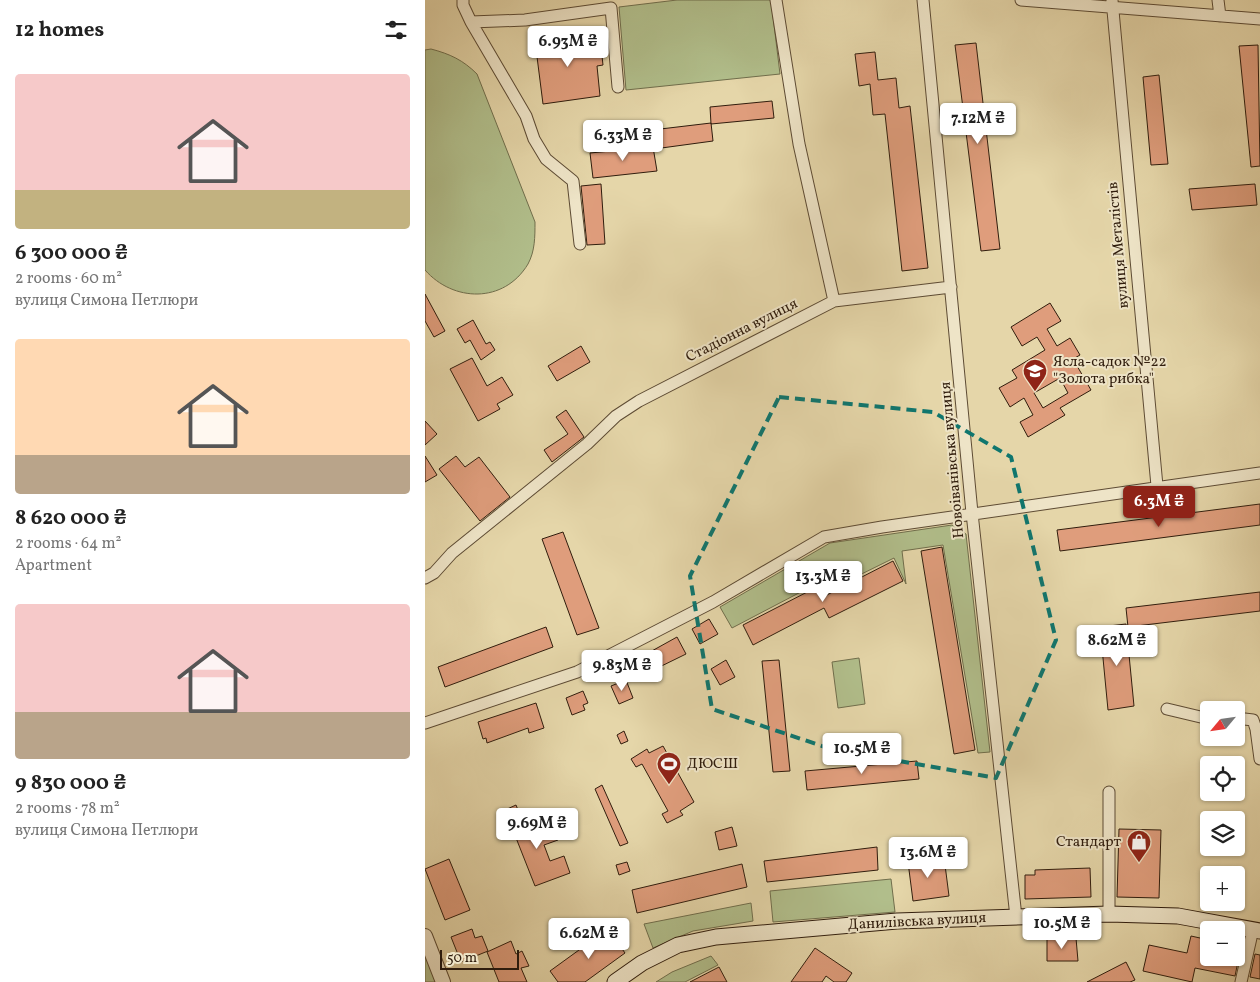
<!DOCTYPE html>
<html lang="en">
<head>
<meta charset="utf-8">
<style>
	:root { --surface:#fff; --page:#f2f2f2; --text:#222; --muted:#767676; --accent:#8f2418 }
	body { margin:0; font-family:Vollkorn,serif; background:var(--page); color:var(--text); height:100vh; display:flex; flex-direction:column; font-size:19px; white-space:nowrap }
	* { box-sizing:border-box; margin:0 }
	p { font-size:16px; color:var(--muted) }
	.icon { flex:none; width:28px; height:28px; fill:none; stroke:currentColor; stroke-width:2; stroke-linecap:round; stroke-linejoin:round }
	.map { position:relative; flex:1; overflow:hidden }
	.panel { display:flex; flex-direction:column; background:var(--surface); width:425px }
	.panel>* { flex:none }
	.needle { width:32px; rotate:241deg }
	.tools { position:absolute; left:775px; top:701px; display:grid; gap:10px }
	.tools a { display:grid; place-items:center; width:45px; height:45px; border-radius:5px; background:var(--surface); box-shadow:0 1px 4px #0004; font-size:25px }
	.scale { position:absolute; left:15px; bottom:12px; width:79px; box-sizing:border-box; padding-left:5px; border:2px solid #301d0d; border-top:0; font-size:14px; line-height:18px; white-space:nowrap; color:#301d0d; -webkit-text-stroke:4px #eee4c7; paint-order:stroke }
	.price { position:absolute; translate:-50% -42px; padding:0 11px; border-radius:5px; background:#fff; color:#222; font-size:16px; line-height:32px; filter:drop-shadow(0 1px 2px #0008) }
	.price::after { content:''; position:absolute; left:50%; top:30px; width:15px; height:11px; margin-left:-8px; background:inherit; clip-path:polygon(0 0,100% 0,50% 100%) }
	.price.active { background:var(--accent); color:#fff }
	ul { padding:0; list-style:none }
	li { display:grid; align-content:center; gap:10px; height:265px; padding:0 15px }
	li span { display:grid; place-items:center; height:155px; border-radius:5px; color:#555 }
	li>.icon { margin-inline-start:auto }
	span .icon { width:90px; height:90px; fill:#fffc; stroke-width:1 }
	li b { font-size:21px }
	h2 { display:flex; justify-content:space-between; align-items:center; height:60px; padding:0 15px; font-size:21px }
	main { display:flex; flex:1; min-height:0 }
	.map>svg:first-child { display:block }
</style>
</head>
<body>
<main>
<section class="panel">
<h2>12 homes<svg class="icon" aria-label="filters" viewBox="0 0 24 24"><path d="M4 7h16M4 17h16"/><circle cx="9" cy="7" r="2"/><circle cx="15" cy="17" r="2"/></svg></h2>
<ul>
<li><span style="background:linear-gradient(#f6c9c9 75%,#c2b280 0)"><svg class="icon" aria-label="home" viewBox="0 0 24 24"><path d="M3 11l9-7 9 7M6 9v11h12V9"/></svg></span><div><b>6 300 000 ₴</b><p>2 rooms · 60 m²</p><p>вулиця Симона Петлюри</p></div></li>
<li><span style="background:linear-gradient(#ffd9b3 75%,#b9a48a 0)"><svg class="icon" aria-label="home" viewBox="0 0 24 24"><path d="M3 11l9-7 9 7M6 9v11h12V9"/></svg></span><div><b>8 620 000 ₴</b><p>2 rooms · 64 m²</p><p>Apartment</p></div></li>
<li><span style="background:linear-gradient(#f6c9c9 70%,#b9a48a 0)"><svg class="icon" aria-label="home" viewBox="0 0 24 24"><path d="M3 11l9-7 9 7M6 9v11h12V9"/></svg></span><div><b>9 830 000 ₴</b><p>2 rooms · 78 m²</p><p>вулиця Симона Петлюри</p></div></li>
</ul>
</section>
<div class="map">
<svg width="835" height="982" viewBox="0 0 835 982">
	<rect width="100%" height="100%" fill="#e5d6a9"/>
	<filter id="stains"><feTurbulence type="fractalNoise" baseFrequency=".004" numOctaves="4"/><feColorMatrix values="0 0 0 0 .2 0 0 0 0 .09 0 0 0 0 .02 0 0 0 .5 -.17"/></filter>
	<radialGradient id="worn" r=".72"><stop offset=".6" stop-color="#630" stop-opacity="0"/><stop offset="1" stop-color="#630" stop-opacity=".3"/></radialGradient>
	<path fill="#b1be8b" stroke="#706e4c" d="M252 0H346L355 74 201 90 194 7Z
		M6 49C25 54 38 60 52 74L110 222C110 237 110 251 103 264 79 304 28 302 0 270V50Z
		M527 525 541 534 565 752 553 753 518 545 477 551 481 584 469 558 396 594 391 584 307 628 295 607 405 543Z
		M434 658 440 704 413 708 407 662Z
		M466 879 470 912 348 922 345 891Z
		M326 903 328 921 268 931 228 948 219 924Z
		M0 947 13 982H0Z
		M286 956 293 965 260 982H231L247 972Z"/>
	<path fill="#df9d7c" stroke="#301d0d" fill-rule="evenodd" d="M169 33 171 57 177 56 178 65 172 66 175 96 118 104 110 41Z
		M551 43 575 249 556 251 530 45Z
		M833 45 835 166 826 167 814 46Z
		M450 52 453 80 471 78 474 108 485 106 503 268 477 271 460 114 448 115 445 84 434 86 430 54Z
		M734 75 743 164 726 165 718 77Z
		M347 101 349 118 286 124 285 107Z
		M286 123 288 141 229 149 227 130Z
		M228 147 232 171 168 178 165 153Z
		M176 184 180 244 162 245 156 186Z
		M830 184 832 205 767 210 764 189Z
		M0 294 20 331 9 337 0 321Z
		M625 303 636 321 622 329 632 346 645 338 655 355 648 359 666 390 635 408 640 415 603 437 595 422 608 415 599 398 585 407 574 388 592 378 587 370 620 350 612 337 597 346 586 327ZM635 378 643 393 618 408 609 393Z
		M48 320 61 344 65 342 70 350 56 360 45 340 40 343 32 329Z
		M156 346 165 362 132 381 123 366Z
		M47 358 62 386 77 377 88 395 72 404 75 409 53 421 25 369Z
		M141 410 159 437 127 462 119 450 143 434 131 417Z
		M0 421 12 434 0 445Z
		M0 456 12 475 0 482Z
		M31 456 40 467 54 457 85 497 55 521 14 469Z
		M835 504V525L635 551 632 530Z
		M138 532 174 628 152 635 117 539Z
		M517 547 550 750 529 754 496 551Z
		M468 561 478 581 404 618 399 608 328 645 318 625 390 588 396 598Z
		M835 592V611L703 627 701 608Z
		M284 619 293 634 275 644 267 629Z
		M701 624 709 706 683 710 675 627Z
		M121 627 128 647 20 687 13 667Z
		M252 637 261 654 214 677 207 662Z
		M301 660 310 677 295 685 286 669Z
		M354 660 365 771 348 772 337 661Z
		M201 680 208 698 194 704 186 686Z
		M158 691 163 703 158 705 160 710 147 715 141 698Z
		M111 703 119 728 104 733 103 728 62 743 61 738 58 739 53 722Z
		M199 731 203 741 196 744 192 735Z
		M238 746 269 802 255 811 258 815 242 823 237 814 243 811 217 764 211 767 206 759 222 749 224 753Z
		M492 761 494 779 382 790 380 771Z
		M177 785 203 843 195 846 170 789Z
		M91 805 102 833 126 823 133 840 119 845 125 861 139 856 145 873 110 886 80 810Z
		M307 827 312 846 294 850 290 832Z
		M694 829 736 830 734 898 692 897Z
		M452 847 453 870 342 882 339 861Z
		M519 857 524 896 488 901 483 862Z
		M24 859 45 910 20 920 0 869Z
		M202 862 205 871 194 875 191 865Z
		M317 864 322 887 212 913 207 890Z
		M665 868 666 897 600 899V875H610V870Z
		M47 929 50 938 57 936 63 951 36 962 26 937Z
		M183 929 200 953 160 982H133L125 971Z
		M766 936 784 940V958H811V946L816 947 810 976 770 968 767 982 718 971 724 945 762 953Z
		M622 938H651L653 961H622Z
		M86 941 91 954 97 951 104 966 96 968 102 982H74L62 952Z
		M390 948 427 973 421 982H409L401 976 397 982H366Z
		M830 954 835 955V979L825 977Z
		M701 962 710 980 705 982H662Z
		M294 967 302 982H265Z"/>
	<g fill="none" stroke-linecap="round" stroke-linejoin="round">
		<defs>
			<path id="minor" d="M38 0V5L46 22 100 20 186 8 193 87
				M498 0 547 513 591 917
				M596 0 835 19
				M687 0 732 486
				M793 0 795 16
				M46 22 101 116 109 139 121 159 148 181 155 244
				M409 301 526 287
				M0 578 9 573 27 553 162 444 191 416 214 401 409 301 374 144 351 0
				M742 709 784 719
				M811 718 828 720 831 729 835 759
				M0 723 152 672 288 602 399 537 457 527 835 473
				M684 914V792
				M816 982 828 929"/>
			<path id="tertiary" d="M0 936 18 982"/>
			<path id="secondary" d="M190 982 217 963 253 945 291 937 472 921 684 914 753 916 835 931"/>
		</defs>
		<use href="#minor" stroke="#5d4b34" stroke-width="13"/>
		<use href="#tertiary" stroke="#5d4b34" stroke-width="16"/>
		<use href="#secondary" stroke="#301d0d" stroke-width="17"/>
		<use href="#minor" stroke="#eee4c7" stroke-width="11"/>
		<use href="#tertiary" stroke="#eee4c7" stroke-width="14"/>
		<use href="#secondary" stroke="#eee4c7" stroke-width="15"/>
	</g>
	<path fill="none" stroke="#0f766e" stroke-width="4" stroke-dasharray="10 6" stroke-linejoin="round" d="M354 397 508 412 586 457 631 640 571 778 406 749 287 709 265 576Z"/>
	<defs>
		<symbol id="school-pin" viewBox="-11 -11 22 30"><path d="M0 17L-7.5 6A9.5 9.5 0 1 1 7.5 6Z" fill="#8f2418" stroke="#eee4c7"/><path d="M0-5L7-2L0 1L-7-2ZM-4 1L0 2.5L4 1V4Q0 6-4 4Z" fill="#fff"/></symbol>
		<symbol id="stadium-pin" viewBox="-11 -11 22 30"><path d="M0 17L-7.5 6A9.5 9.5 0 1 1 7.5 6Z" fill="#8f2418" stroke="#eee4c7"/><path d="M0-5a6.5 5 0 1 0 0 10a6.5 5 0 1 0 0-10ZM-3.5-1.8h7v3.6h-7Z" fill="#fff"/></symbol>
		<symbol id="shop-pin" viewBox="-11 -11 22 30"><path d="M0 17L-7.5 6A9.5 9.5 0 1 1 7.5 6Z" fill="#8f2418" stroke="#eee4c7"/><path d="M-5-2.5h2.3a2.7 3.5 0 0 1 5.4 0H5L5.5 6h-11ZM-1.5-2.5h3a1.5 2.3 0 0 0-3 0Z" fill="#fff"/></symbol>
	</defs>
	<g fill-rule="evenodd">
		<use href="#school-pin" x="596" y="357" width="28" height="38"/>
		<use href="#stadium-pin" x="230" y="750" width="28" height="38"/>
		<use href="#shop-pin" x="700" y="828" width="28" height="38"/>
	</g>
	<g text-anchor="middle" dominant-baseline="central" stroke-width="4" stroke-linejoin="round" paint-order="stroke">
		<g font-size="15" fill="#301d0d" stroke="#eee4c7">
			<text transform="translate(694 245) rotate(-95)">вулиця Металістів</text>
			<text transform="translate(317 331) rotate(-27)">Стадіонна вулиця</text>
			<text transform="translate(528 460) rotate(-95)">Новоіванівська вулиця</text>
			<text transform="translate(492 922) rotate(-3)">Данилівська вулиця</text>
		</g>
		<g font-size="15" fill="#301d0d" stroke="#eee4c7" text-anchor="start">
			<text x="628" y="362">Ясла-садок №22<tspan x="628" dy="17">"Золота рибка"</tspan></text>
			<text x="262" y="764">ДЮСШ</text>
			<text x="696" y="842" text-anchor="end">Стандарт</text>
		</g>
	</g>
	<rect width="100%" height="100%" filter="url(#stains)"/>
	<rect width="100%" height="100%" fill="url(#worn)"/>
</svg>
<div class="tools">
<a><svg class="needle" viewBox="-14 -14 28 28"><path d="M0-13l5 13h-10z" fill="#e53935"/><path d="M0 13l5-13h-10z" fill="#767676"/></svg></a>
<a><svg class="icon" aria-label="locate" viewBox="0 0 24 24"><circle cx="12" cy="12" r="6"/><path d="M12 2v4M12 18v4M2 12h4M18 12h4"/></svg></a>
<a><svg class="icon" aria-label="layers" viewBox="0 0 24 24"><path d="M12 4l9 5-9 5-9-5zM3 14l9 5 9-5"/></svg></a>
<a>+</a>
<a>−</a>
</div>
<div class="scale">50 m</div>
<b class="price" style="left:143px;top:68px">6.93M ₴</b>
<b class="price" style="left:553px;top:145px">7.12M ₴</b>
<b class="price" style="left:198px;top:162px">6.33M ₴</b>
<b class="price active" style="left:734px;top:528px">6.3M ₴</b>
<b class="price" style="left:398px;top:603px">13.3M ₴</b>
<b class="price" style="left:692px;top:667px">8.62M ₴</b>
<b class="price" style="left:197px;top:692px">9.83M ₴</b>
<b class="price" style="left:437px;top:775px">10.5M ₴</b>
<b class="price" style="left:112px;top:850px">9.69M ₴</b>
<b class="price" style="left:503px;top:879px">13.6M ₴</b>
<b class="price" style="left:637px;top:950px">10.5M ₴</b>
<b class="price" style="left:164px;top:960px">6.62M ₴</b>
</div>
</main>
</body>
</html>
